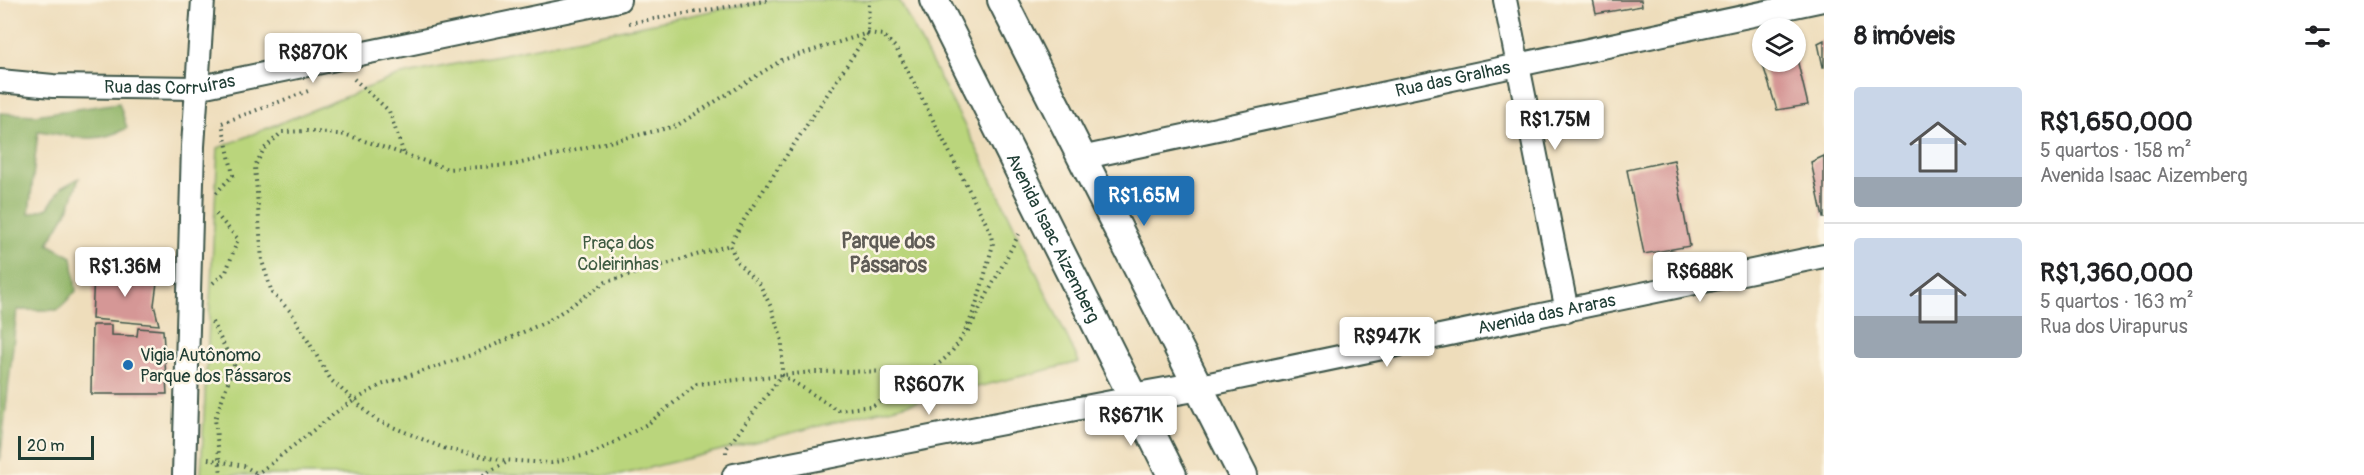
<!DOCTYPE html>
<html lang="pt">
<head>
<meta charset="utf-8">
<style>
	:root { --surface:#fff; --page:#f2f2f2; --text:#202124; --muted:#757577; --line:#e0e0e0; --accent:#1f6fb2 }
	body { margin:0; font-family:Pangolin,sans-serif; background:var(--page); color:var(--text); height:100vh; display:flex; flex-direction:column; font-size:22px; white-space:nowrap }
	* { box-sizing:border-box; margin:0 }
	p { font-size:20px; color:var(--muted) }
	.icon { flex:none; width:33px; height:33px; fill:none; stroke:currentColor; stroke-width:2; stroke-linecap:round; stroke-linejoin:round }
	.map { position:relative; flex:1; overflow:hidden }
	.drawer { display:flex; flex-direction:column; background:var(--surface); width:540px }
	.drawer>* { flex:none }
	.buttons { position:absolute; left:1752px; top:18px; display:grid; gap:12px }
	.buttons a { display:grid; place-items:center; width:54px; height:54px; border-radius:50%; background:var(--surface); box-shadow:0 2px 4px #0004; font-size:30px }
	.scale { position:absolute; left:18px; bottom:15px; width:76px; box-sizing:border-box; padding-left:6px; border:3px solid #1f3d34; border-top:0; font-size:16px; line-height:21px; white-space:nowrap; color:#1f3d34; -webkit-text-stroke:4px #fcf5e5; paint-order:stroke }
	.price { position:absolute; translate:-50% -51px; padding:0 14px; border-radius:6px; background:#fff; color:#222; font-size:20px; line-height:39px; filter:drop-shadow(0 2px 3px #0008) }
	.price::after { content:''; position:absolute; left:50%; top:36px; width:18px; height:14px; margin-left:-9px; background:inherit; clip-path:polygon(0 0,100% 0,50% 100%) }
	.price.on { background:var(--accent); color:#fff }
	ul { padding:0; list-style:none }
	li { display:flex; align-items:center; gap:18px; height:150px; padding:0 30px }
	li+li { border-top:2px solid var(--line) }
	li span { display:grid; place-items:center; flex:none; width:168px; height:120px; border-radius:6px; color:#555 }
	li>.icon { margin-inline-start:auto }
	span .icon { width:72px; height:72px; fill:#fffc; stroke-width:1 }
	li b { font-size:26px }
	h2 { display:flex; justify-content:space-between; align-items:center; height:72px; padding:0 30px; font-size:26px }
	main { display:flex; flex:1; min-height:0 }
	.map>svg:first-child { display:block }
</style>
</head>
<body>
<main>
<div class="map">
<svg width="1824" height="475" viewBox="0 0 1824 475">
	<rect width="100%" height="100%" fill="#fcf5e5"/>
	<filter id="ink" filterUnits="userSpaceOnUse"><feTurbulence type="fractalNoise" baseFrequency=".0167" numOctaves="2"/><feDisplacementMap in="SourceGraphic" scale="12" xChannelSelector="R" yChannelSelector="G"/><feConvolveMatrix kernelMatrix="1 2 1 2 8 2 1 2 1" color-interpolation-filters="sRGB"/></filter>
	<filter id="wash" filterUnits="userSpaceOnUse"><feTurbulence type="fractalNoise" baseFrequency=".008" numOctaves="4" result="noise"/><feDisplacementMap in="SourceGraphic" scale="24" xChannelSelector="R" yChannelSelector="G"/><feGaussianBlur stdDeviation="1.35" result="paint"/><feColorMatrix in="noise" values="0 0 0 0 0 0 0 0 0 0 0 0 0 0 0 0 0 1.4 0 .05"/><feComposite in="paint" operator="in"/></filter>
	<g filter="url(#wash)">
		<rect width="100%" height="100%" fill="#edb"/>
		<path fill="#bad57b" stroke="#6c8958" stroke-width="1.5" d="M776 0H899L982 159 1079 362 620 475H201L218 148 397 76 731 7Z"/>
		<path fill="#93b66b" stroke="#597a50" stroke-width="1.5" d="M119 103 127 128C93 146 72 135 38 131L29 214 48 208 61 188 79 178 69 208 48 244 72 257 76 291 58 310H17L0 461V113L35 115Z"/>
		<g id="blocks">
			<path fill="#d59796" d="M1593 0H1641L1642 6 1596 14Z
				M1824 40V67H1823L1818 43Z
				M1796 55 1808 105 1777 110 1762 62H1796Z
				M1824 156V218H1823L1811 162Z
				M1674 160 1690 246 1644 254 1627 170Z
				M94 273 158 275 154 305 159 325 92 319Z
				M92 325H111V335L137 336 138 328 163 330 167 394H91Z"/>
		</g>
	</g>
	<g filter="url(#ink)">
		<use href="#blocks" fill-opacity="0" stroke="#3e5548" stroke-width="1.5"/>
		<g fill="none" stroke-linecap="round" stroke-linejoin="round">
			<defs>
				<g id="minor">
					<path d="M1505 0 1567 311"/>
					<path id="s1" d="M0 81 53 86 196 88 619 0"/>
					<path id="s2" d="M1081 158 1823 0"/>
					<path id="s3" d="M1200 386 1824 256"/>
					<path d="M184 475 193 146 203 0"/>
					<path d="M734 475 1132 398"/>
				</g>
				<g id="tertiary">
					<path id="s4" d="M934 0 1172 475"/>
					<path d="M1002 0 1243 475"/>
					<path d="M1132 398 1200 386"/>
				</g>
			</defs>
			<use href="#minor" stroke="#3e5548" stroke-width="26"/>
			<use href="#tertiary" stroke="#3e5548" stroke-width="32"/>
			<path stroke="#3e5548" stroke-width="4" stroke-dasharray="1.5 4.5" stroke-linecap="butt" d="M629 23 770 0
				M868 33 883 35 896 48 990 231 993 245C980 287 970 357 923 371L813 372 697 384 649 423 613 443 591 454 551 463 500 460 446 449 376 420 331 380 291 312 272 293 262 261 255 166 264 149 282 132 307 131 347 135 448 169 513 165 676 126 782 60Z
				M354 79 389 111 404 154
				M216 193 233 175 222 123 308 91
				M213 283 226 272 238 239 216 214
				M212 322 234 365 215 419 221 475
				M968 331 1020 232
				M782 375 838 410 873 406 934 369
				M726 453V449L782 375V341L772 309 760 285 737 262 730 245 745 218 868 33 869 0
				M208 459 244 466 258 474
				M256 475 343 407 381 385 474 354 548 321 606 282 730 245
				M483 475 509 461"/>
			<use href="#minor" stroke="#fff" stroke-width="22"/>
			<use href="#tertiary" stroke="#fff" stroke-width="28"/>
		</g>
	</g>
	<circle fill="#1f6fb2" stroke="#fcf5e5" stroke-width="2" cx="128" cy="365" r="6"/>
	<g text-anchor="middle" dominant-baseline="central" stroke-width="5" stroke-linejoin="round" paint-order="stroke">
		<g font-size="18" fill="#1f3d34" stroke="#fcf5e5">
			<text stroke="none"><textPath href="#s2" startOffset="380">Rua das Gralhas</textPath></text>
			<text stroke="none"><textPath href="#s1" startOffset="170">Rua das Corruíras</textPath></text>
			<text stroke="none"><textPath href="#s4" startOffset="266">Avenida Isaac Aizemberg</textPath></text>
			<text stroke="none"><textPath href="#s3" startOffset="354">Avenida das Araras</textPath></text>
		</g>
		<g font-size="18" fill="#3e5b42" stroke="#fcf5e5">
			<text x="618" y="243">Praça dos<tspan x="618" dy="21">Coleirinhas</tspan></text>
		</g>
		<g font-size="18" fill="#1f3d34" stroke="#fcf5e5" text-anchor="start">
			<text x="140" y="355">Vigia Autônomo<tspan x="140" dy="21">Parque dos Pássaros</tspan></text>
		</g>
		<g font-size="21" font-weight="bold" fill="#5f5c56" stroke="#fcf5e5">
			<text x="888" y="241">Parque dos<tspan x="888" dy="24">Pássaros</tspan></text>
		</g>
	</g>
</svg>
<div class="buttons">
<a><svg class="icon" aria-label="layers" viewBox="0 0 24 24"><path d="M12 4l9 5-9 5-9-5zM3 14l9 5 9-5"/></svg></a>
</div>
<div class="scale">20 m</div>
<b class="price" style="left:313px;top:84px">R$870K</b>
<b class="price" style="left:1555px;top:151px">R$1.75M</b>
<b class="price on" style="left:1144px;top:227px">R$1.65M</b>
<b class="price" style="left:125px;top:298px">R$1.36M</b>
<b class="price" style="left:1700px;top:303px">R$688K</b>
<b class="price" style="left:1387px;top:368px">R$947K</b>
<b class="price" style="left:929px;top:416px">R$607K</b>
<b class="price" style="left:1131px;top:447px">R$671K</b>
</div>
<section class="drawer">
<h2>8 imóveis<svg class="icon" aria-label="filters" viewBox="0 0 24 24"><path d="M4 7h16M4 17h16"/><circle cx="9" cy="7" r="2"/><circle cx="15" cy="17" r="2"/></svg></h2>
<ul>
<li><span style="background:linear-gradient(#c9d6e8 75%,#9aa5b1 0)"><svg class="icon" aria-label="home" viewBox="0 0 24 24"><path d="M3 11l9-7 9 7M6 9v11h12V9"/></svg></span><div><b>R$1,650,000</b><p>5 quartos · 158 m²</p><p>Avenida Isaac Aizemberg</p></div></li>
<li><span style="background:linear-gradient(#c9d6e8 65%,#9aa5b1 0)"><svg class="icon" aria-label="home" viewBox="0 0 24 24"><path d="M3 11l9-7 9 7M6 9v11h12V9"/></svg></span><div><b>R$1,360,000</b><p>5 quartos · 163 m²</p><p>Rua dos Uirapurus</p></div></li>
</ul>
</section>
</main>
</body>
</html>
